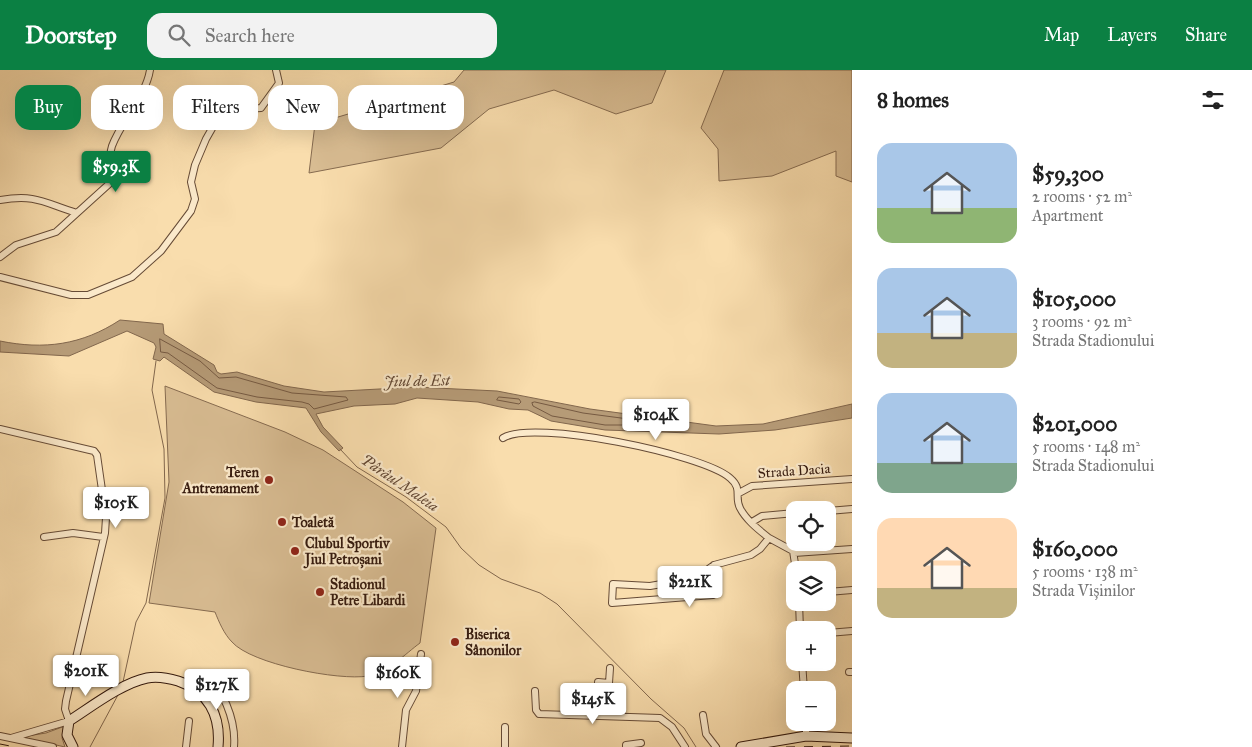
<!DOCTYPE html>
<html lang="en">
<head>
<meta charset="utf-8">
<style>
	:root { --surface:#fff; --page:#f2f2f2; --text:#222; --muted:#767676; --accent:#0b8043 }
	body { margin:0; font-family:"IM FELL Great Primer",serif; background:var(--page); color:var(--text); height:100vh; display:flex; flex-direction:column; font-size:19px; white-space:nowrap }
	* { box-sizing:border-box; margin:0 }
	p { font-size:16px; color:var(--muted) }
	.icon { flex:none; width:28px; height:28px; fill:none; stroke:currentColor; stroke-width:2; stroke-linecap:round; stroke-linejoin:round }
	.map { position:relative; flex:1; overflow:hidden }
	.side { display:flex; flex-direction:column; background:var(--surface); width:400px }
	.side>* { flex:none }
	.top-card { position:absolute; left:15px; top:15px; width:475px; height:45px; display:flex; gap:10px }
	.fabs { position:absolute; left:786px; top:431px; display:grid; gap:10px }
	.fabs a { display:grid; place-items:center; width:50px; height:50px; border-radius:10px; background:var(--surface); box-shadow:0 5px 20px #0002; font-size:25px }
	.price { position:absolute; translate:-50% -42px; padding:0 11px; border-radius:5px; background:#fff; color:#222; font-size:16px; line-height:32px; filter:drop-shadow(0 1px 2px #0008) }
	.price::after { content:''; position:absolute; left:50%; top:30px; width:15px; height:11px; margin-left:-8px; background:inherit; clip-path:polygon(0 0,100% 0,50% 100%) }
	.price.current { background:var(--accent); color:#fff }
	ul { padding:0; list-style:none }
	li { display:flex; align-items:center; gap:15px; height:125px; padding:0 25px }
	li span { display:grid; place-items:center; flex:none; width:140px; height:100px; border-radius:15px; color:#555 }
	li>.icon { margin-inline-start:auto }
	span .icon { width:60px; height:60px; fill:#fffc; stroke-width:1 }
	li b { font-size:21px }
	h2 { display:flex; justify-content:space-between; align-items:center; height:60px; padding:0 25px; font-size:21px }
	.chip { padding:0 18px; border-radius:15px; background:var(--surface); box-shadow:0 5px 20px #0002; font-size:18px; line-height:45px }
	.chip.current { background:var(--accent); color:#fff }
	header { display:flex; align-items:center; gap:30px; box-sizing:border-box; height:70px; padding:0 25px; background:var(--accent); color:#fff }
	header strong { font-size:24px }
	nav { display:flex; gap:28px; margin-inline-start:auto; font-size:18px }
	.search { width:350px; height:45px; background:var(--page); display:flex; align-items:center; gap:12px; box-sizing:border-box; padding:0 18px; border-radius:15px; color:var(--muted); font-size:19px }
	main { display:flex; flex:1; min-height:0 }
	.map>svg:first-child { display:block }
</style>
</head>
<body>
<header>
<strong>Doorstep</strong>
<div class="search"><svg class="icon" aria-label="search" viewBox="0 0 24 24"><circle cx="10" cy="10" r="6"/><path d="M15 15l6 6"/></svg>Search here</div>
<nav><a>Map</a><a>Layers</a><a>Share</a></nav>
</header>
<main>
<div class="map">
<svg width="852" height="677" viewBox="0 0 852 677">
	<rect width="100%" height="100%" fill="#f9ddad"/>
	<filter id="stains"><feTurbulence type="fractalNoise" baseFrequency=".004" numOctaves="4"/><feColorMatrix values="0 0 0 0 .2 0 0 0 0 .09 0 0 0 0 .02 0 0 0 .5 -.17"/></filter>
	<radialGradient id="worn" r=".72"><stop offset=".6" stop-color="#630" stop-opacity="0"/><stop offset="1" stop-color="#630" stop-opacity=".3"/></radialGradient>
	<path fill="#d8bc92" stroke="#866b50" d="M464 0H666L652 33 616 44 554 20 489 39 441 78 309 103 315 54 454 12Z
		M724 0H852V112L836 106V81L772 106 719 111 718 79 701 58Z
		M165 316 285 362 323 380 403 432 436 458 420 573C405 584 387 603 368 606 339 611 251 594 232 572 224 564 219 552 215 542L149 533 169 412Z
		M65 656 62 668 65 677 21 667 46 663Z"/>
	<path fill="#b69b77" stroke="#82674d" d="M120 250 163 254 164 264 214 295 217 302 221 304 237 302 284 316 324 322 416 317 497 321 590 339 716 356 763 354 852 334V348L775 360 719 364 605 360 551 351 528 340 509 339 478 332 417 328 395 334 354 336 316 344 323 357 343 378 339 381 321 362 306 338 256 332 214 322 164 287 160 291 153 289 156 277 154 273 127 261 69 286 0 282V271C44 280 82 275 120 250Z"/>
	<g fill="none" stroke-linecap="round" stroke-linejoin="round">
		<path stroke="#765a42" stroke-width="1" d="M160 269 200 291 219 308 236 307 292 323 346 327 348 330 314 339 309 334 302 332 257 327 217 318 168 283 161 282Z
			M499 327 519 329 521 332 519 334 497 330Z
			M535 332 583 343 636 350 639 353 636 355H605L552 346 533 336 532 333Z"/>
		<path stroke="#82674d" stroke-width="1" d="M340 379 357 397 406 427 446 457 461 478 479 495 501 509 540 523 557 534 651 629 684 658 696 677
			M123 612 136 552 146 533 165 428 164 379 152 320 156 291
			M90 677 118 625"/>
		<defs>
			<path id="street" d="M0 130C37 124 44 133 77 143
				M0 187 16 175 56 162 109 114C116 104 107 89 112 76 121 51 146 26 150 0
				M0 207 71 225H88L132 207 161 181 191 141 195 129 191 112 195 95 206 69 218 48 229 40 261 38 279 13 276 0
				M0 359 94 381 97 385 106 448 105 463 66 631 65 639 69 651 11 668
				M503 368C533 349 703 384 730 408 743 419 734 426 740 438 746 450 759 460 769 468
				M739 423 752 416 852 409
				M828 441 852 439
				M752 452 762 446 795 443
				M44 467 73 463 103 467
				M794 483 852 479
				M714 495 717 508V522L713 525 612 533 613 514 650 516 696 508 714 495 751 485 760 479 769 468 793 481 796 500
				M828 522 852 520
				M799 532 800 560
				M828 563 852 561
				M802 592 804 620
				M849 602H852
				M199 604C224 613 236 653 234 677
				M535 621 536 640 539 644 660 648 672 657 685 677
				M597 645 598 612 609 613 610 598
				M703 645 706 664 716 677
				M806 652V666
				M505 657V677
				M0 666 53 677
				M186 677 189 651
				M402 677 406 640 416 621 421 584
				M626 677V675L641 673"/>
			<path id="secondary" d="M73 677 67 665 69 651C91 637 122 613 147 608 157 606 168 608 178 611 208 621 221 645 218 677
				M741 677 806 666 852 668"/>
		</defs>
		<use href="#street" stroke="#664b36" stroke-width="8"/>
		<use href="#secondary" stroke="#351a0e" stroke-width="11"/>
		<use href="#street" stroke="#fbe9ca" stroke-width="6"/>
		<use href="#secondary" stroke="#fbe9ca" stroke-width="9"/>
		<path stroke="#351a0e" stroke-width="1" stroke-dasharray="9 9" stroke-linecap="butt" d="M0 674 15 677
			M786 677 852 676"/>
	</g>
	<g fill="#8f2418" stroke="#fbe9ca" stroke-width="2">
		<circle cx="269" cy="410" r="5"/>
		<circle cx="282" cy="452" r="5"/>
		<circle cx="295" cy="481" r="5"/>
		<circle cx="320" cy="522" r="5"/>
		<circle cx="455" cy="572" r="5"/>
	</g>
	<g text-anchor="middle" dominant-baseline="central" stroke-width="4.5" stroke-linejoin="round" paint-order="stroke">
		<g font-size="14" fill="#351a0e" stroke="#fbe9ca">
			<text transform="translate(794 401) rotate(-4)">Strada Dacia</text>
		</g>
		<g font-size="14" font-weight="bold" fill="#351a0e" stroke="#fbe9ca" text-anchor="start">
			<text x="259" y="402" text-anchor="end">Teren<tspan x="259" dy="16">Antrenament</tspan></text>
			<text x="292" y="452">Toaletă</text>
			<text x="305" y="473">Clubul Sportiv<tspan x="305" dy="16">Jiul Petroșani</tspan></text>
			<text x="330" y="514">Stadionul<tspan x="330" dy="16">Petre Libardi</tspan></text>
			<text x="465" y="564">Biserica<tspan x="465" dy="16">Sânonilor</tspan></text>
		</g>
		<g font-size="15" font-style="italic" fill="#624733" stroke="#fbe9ca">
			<text transform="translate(417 311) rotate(-1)">Jiul de Est</text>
			<text transform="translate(400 413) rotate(34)">Pârâul Maleia</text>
		</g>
	</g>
	<rect width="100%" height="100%" filter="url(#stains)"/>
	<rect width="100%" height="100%" fill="url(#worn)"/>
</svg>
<div class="fabs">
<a><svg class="icon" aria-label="locate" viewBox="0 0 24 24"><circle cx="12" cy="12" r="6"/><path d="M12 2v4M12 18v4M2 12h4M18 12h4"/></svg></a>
<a><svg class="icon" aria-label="layers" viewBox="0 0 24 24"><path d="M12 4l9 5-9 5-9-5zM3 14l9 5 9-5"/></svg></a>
<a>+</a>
<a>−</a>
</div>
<b class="price current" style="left:116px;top:123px">$59.3K</b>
<b class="price" style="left:656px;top:371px">$104K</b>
<b class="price" style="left:116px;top:459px">$105K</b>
<b class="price" style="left:690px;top:538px">$221K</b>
<b class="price" style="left:86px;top:627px">$201K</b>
<b class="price" style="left:398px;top:629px">$160K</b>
<b class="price" style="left:217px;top:641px">$127K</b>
<b class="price" style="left:593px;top:655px">$145K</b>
<div class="top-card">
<a class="chip current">Buy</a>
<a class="chip">Rent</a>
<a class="chip">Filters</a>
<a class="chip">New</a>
<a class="chip">Apartment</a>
</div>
</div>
<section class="side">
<h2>8 homes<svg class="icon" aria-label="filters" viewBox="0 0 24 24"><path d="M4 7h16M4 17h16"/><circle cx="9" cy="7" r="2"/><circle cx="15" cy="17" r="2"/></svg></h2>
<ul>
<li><span style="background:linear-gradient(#a9c7e8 65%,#8fb573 0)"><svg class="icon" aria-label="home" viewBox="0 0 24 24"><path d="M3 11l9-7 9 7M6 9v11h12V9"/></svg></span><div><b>$59,300</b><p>2 rooms · 52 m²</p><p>Apartment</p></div></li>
<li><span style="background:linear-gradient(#a9c7e8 65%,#c2b280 0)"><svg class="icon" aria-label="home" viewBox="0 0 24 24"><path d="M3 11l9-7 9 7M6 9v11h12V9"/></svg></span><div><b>$105,000</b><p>3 rooms · 92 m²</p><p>Strada Stadionului</p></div></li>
<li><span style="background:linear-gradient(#a9c7e8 70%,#7fa58c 0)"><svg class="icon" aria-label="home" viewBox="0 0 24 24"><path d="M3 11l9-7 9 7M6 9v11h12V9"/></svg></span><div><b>$201,000</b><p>5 rooms · 148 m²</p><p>Strada Stadionului</p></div></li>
<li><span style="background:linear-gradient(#ffd9b3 70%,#c2b280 0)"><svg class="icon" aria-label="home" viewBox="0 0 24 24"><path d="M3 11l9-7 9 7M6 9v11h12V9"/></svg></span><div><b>$160,000</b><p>5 rooms · 138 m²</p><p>Strada Vișinilor</p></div></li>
</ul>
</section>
</main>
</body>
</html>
